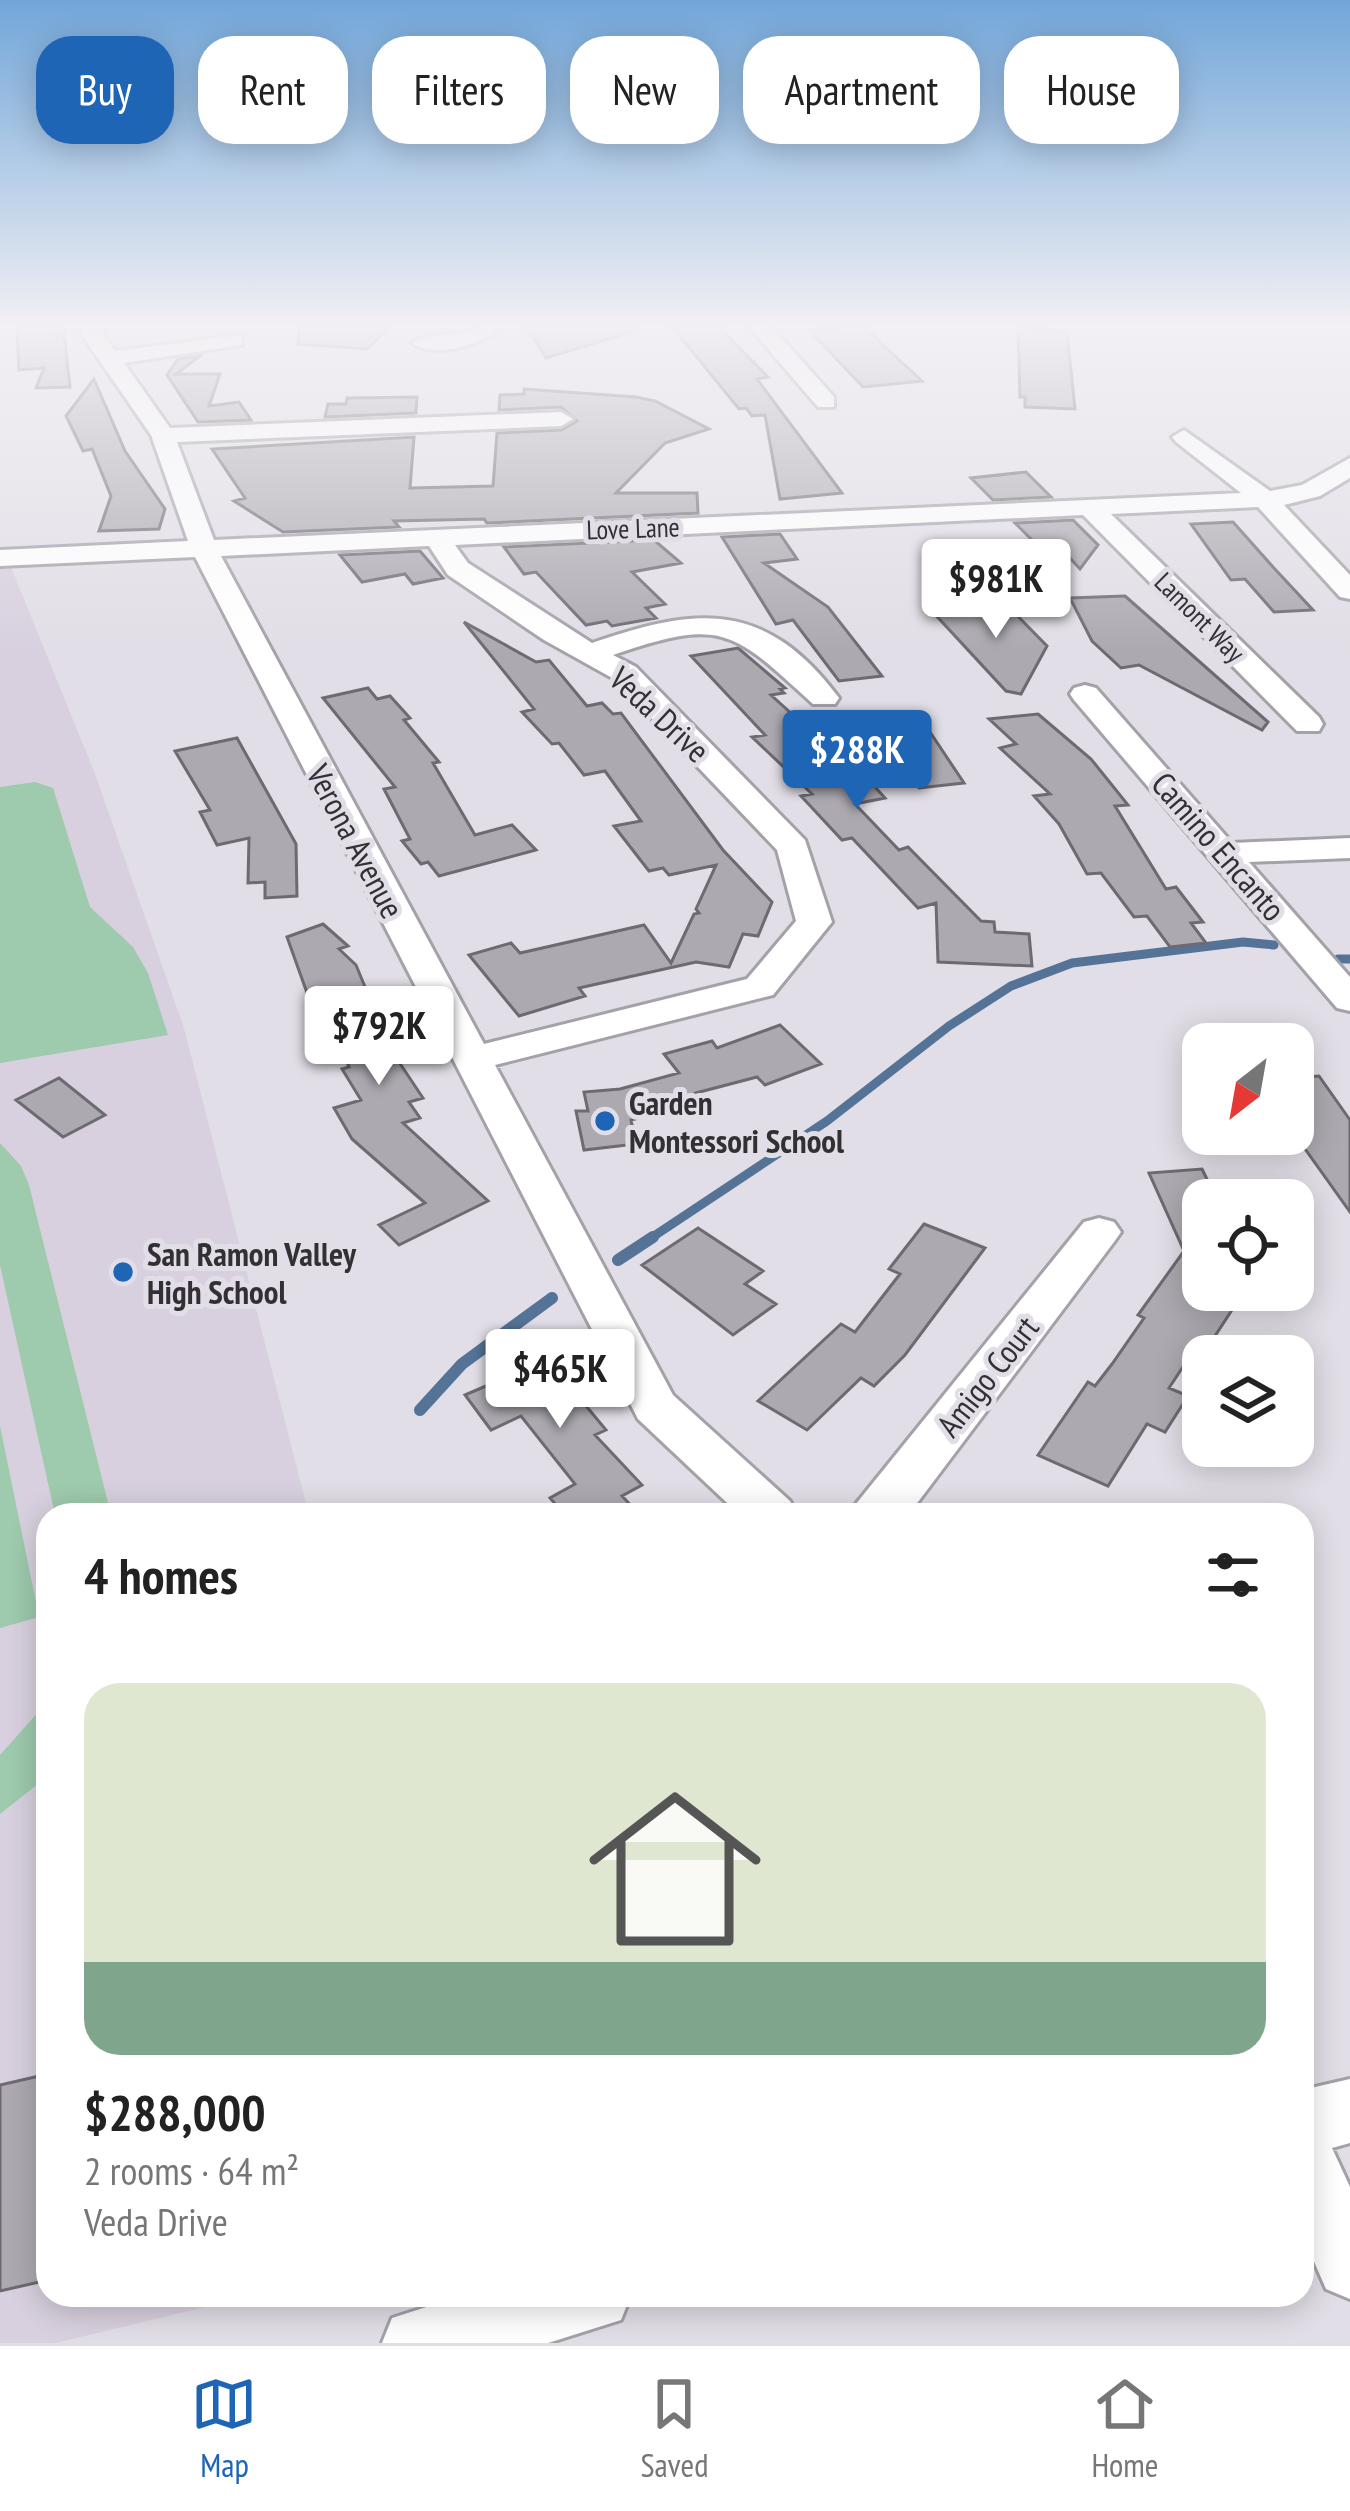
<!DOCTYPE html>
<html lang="en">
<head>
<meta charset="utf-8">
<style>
	:root { --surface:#fff; --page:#f2f2f2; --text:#222; --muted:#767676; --line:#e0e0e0; --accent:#1e65b5 }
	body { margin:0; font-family:"PT Sans Narrow",sans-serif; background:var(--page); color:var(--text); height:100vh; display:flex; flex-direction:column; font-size:45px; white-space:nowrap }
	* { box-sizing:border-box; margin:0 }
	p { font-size:39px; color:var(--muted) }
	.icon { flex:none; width:66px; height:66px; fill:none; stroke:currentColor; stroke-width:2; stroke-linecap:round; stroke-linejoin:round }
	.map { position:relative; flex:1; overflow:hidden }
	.sheet { position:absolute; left:36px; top:1503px; width:1278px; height:804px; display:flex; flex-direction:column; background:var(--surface); border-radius:36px; box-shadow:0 6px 30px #0003 }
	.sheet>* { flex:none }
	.hud { position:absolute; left:36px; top:36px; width:1278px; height:108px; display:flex; gap:24px }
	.needle { width:78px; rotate:211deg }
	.tools { position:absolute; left:1182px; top:1023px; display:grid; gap:24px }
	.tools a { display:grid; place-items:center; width:132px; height:132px; border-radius:24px; background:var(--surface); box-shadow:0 6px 30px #0003; font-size:60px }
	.price { position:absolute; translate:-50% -102px; padding:0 27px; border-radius:12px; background:#fff; color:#222; font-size:39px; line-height:78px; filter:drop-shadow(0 3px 6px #0008) }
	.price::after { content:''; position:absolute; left:50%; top:72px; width:36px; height:27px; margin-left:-18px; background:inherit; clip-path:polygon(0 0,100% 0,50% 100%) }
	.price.selected { background:var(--accent); color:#fff }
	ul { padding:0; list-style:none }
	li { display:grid; align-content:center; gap:24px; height:636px; padding:0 48px }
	li span { display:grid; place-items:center; height:372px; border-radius:36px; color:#555 }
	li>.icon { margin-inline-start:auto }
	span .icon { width:216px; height:216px; fill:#fffc; stroke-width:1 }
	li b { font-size:51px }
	h2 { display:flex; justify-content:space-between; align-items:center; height:144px; padding:0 48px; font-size:51px }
	.pill { padding:0 42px; border-radius:36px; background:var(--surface); box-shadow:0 6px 30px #0003; font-size:42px; line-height:108px }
	.pill.selected { background:var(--accent); color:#fff }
	.tabs { display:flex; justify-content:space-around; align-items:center; height:168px; border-top:3px solid var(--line); background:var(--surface); font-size:33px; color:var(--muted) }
	.tabs a { display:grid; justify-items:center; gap:6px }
	.tabs .selected { color:var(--accent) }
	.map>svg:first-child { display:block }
</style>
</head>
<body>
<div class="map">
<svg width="1350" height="2343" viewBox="0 0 1350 2343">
	<rect width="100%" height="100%" fill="#e2dee7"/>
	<path fill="#d8d0de" d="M0 564 10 565 94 771 184 1028 309 1515H48V2295H255L56 2343H0Z"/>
	<path fill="#9ecaad" d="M35 782 53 788 90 907 133 947 148 973 168 1035 0 1063V787Z
		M0 1143 21 1166 29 1185 111 1515H55L0 1265Z
		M0 1426 39 1617 0 1628Z
		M48 1701V1776L0 1814V1755Z"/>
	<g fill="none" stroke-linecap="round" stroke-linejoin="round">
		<path stroke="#547397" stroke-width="9" d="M1338 959H1350
			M648 1240 827 1121 949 1026 1011 986 1072 963 1243 942 1274 945"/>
		<path stroke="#547397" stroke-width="12" d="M618 1260 653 1237
			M420 1410 462 1364 552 1298"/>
	</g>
	<path fill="#ada9b1" stroke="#6e6a72" stroke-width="3" d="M26 323H55L57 338 63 324 70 387 36 388 44 368 19 370 17 329 25 328Z
		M299 323H394L367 349 298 344Z
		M524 323H637L638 330 546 358Z
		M669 323H715L768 377 757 379 842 493 780 499 765 415 752 416 746 408 739 409Z
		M862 325 895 356 922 381 863 387 809 330Z
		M1018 326 1067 332 1075 409 1025 407V397H1020Z
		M200 356 176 374H220L209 406 239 402 251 420 198 422 167 375 178 359Z
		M94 379 125 451 165 509 159 529 99 531 111 496 92 449 83 451 66 416Z
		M524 389 636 397 655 401 709 429 665 443 616 493H697L698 513 487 523 484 519 394 521 399 527 283 532 234 501 245 498 212 449 414 437 410 488 493 486 497 433 561 430 577 421 561 407 499 410 500 395 524 394Z
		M417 397 416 413 325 417 328 404H346L347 398Z
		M1026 472 1051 497 993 500 971 478Z
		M1073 520 1098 545 1080 569 1056 543 1037 545 1015 523Z
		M1233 522 1273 567 1313 610 1274 612 1245 579 1231 580 1191 524Z
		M780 534 797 559 764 563 828 607 882 676 839 681 793 620 776 624 722 537Z
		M654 540 681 563 632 572 665 604 646 608 656 618 612 626 607 621 586 625 536 572 524 574 504 547Z
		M420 551 443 578 413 584 405 574 362 582 340 555Z
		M1125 596 1268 722 1262 730 1139 665 1121 668 1092 641 1070 598Z
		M1002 600 1047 646 1021 694 1006 691 931 610Z
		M464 622 536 662 549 660 587 706 602 703 613 714 621 713 723 850 772 902 758 936 743 934 729 967 696 962 579 988 585 996 519 1016 469 955 511 943 520 953 644 925 671 963 694 914 699 913 696 909 716 865 669 875 663 868 649 871 614 826 641 821 605 771 584 775 559 743 552 744 522 712 534 709Z
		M738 648 785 688 780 689 784 693 771 695 825 744 835 743 885 798 855 804 899 850 908 847 981 921 994 922 995 932 1029 934 1032 966 938 962 936 903 918 908 852 838 842 840 801 796 812 794 752 737 765 735 691 656Z
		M368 688 377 699 390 696 410 718 404 720 439 762 433 763 475 835 512 825 536 850 439 876 428 862 421 864 402 841 410 839 384 789 395 787 323 698Z
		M1038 714 1091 759 1128 805 1115 806 1166 889 1176 887 1203 922 1191 923 1206 943 1170 947 1147 916 1134 917 1101 873 1087 874 1059 824 1034 796 1050 794 1000 748 1016 744 989 719Z
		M926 726 964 783 919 788 882 738 902 736 897 729Z
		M237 738 296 844 297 896 265 898V882L248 883 249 838 217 845 200 812 210 810 175 751Z
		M323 924 348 946 339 949 356 965 391 1050 423 1098 409 1102 420 1118 403 1123 488 1201 399 1245 379 1225 425 1203 352 1139 334 1108 361 1100 342 1069 349 1067 329 1015 316 1018 287 937Z
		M780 1025 821 1064 765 1085 757 1077 696 1093 702 1101 631 1120 636 1144 584 1150 576 1111H588L584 1092 620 1089 679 1073 664 1054 712 1041 717 1048Z
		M1319 1076 1350 1120V1212L1293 1132V1078Z
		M59 1078 105 1115 63 1137 16 1100Z
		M1202 1169 1217 1200H1203V1290H1245L1211 1342 1202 1338 1169 1388 1188 1396 1165 1432 1147 1424 1108 1486 1038 1455 1088 1382 1095 1386 1112 1364 1144 1318 1138 1315 1184 1251 1149 1173Z
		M924 1224 985 1248 905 1355 874 1386 861 1378 807 1430 758 1401 841 1324 855 1332 900 1274 889 1269Z
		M698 1228 763 1271 745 1284 776 1304 733 1335 642 1265Z
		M551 1343 576 1372 563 1378 606 1430 595 1435 642 1485 622 1496 640 1515H565L550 1498 575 1484 521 1416 491 1430 465 1395 516 1373 507 1361Z
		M48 2074V2280L0 2291V2085Z"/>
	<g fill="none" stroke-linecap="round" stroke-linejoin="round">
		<defs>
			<path id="minor" d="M81 323H103L104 335 115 351 242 335V345L234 346 124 363 170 428 561 412 573 419 561 426 177 442 214 540 1241 493 1176 442 1172 437 1184 430 1270 491 1302 485 1350 458V478L1320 496 1284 505 1350 575V599L1340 597 1258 507 1111 514 1319 717 1323 724 1319 731H1297L1083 515 455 545 468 563 592 643C697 607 765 599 839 698L835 704H813C732 630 723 617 613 655L636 667 805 840 832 922 773 995 495 1065 673 1395 790 1501 797 1515H740L638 1419 195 557 0 566V550L188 541 151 435 82 335ZM429 546 448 575 544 640 614 679 777 850 796 921 747 979 484 1044 221 556Z
				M482 323H505C487 344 436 360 412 343 432 329 463 341 482 323Z
				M746 323H768L834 397V407H818Z
				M1085 685 1096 688 1232 843 1350 838V858L1249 862 1350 977V1011L1337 1008 1074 700 1070 694 1074 688Z
				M1099 1218 1114 1222 1121 1232 1114 1242 918 1502 904 1515H847L1084 1222Z
				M1350 2079V2143L1332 2148 1350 2187V2299L1326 2289 1302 2234V2090Z
				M464 2295H631L621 2320 548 2343H382L392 2318Z"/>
		</defs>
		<use href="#minor" stroke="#a5a1a9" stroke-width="6"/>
		<use href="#minor" fill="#fff" fill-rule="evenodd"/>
	</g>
	<linearGradient id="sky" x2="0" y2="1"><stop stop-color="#72a6d9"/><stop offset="0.5" stop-color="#f2f0f4"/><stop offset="1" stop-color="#f2f0f4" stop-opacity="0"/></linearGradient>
	<rect width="1350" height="651" fill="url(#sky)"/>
	<g fill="#1e65b5" stroke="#e2dee7" stroke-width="4.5">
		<circle cx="605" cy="1121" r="12"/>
		<circle cx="123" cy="1272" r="12"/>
	</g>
	<g text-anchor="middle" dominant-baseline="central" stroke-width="10" stroke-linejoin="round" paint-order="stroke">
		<g font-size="27" fill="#323033" stroke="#e2dee7">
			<text transform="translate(633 528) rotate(-2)">Love Lane</text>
			<text transform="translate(1200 617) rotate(45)">Lamont Way</text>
		</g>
		<g font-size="33" fill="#323033" stroke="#e2dee7">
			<text transform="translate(660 714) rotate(43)">Veda Drive</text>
			<text transform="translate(356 841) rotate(62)">Verona Avenue</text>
			<text transform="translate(1219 846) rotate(49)">Camino Encanto</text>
			<text transform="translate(987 1376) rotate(-52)">Amigo Court</text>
		</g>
		<g font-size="33" font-weight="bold" fill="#323033" stroke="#e2dee7" text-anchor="start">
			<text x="629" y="1102">Garden<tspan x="629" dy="38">Montessori School</tspan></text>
			<text x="147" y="1253">San Ramon Valley<tspan x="147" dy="38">High School</tspan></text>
		</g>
	</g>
</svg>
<div class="tools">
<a><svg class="needle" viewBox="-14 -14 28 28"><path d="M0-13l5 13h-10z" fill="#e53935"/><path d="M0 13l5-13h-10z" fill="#767676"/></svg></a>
<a><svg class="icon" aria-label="locate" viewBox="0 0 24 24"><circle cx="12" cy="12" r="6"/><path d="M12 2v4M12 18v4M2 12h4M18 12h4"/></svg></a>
<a><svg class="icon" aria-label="layers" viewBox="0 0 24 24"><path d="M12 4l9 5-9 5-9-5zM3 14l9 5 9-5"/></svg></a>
</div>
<b class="price" style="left:996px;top:641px">$981K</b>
<b class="price selected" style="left:857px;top:812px">$288K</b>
<b class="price" style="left:379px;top:1088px">$792K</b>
<b class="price" style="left:560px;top:1431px">$465K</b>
<div class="hud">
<a class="pill selected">Buy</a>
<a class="pill">Rent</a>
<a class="pill">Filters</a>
<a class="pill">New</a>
<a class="pill">Apartment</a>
<a class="pill">House</a>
</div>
<section class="sheet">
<h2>4 homes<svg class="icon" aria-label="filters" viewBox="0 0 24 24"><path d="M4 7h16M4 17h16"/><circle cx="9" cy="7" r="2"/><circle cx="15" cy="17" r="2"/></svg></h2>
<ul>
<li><span style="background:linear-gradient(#dfe7d0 75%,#7fa58c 0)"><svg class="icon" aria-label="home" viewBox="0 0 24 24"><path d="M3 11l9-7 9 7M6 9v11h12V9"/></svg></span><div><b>$288,000</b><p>2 rooms · 64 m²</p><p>Veda Drive</p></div></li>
</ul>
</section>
</div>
<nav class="tabs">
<a class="selected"><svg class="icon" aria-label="map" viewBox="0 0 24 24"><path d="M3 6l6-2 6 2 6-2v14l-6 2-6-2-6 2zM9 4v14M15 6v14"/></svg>Map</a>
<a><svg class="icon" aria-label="saved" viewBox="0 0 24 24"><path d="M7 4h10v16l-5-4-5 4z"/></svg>Saved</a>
<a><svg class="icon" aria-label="home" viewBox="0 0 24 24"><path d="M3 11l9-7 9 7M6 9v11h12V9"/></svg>Home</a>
</nav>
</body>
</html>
